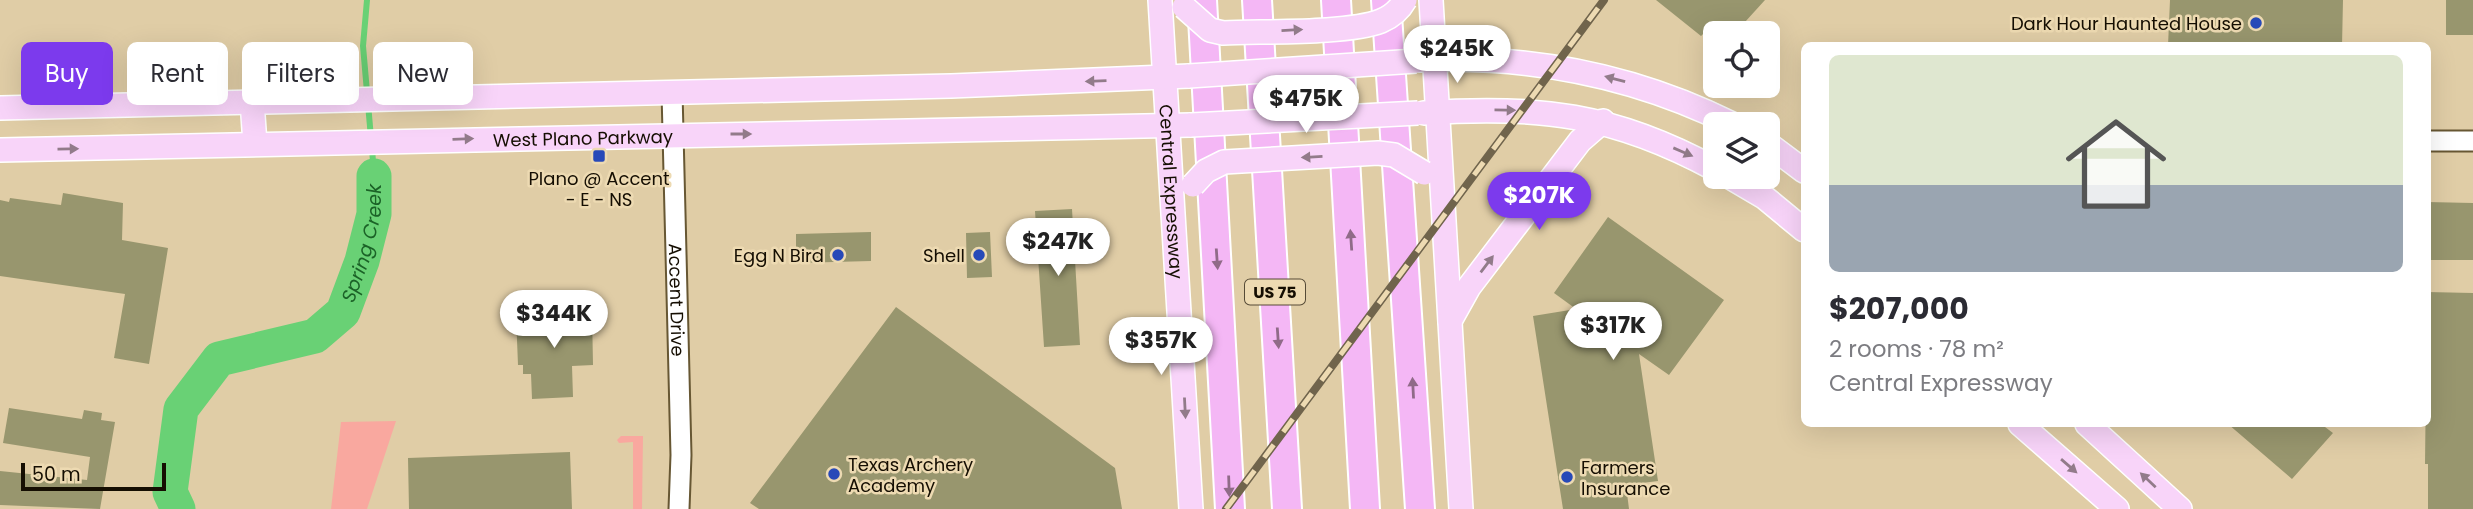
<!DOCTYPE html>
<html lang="en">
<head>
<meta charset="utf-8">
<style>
	:root { --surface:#fff; --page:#f2f2f3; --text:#2b2b33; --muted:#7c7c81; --accent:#7c3aed }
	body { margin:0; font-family:Poppins,sans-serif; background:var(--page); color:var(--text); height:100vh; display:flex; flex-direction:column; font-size:26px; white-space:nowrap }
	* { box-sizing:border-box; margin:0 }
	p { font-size:23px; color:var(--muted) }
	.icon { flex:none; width:38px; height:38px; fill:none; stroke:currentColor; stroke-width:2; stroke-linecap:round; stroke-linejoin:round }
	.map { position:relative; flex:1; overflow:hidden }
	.sheet { position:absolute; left:1801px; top:42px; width:630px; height:385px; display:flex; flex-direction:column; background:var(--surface); border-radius:10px; box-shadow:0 7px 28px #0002 }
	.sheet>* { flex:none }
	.guide { position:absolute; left:21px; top:42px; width:665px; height:63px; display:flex; gap:14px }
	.tools { position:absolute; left:1703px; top:21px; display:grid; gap:14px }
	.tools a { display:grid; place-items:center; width:77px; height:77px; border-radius:10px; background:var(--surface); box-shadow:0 7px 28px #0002; font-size:35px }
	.scale { position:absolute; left:21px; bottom:18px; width:145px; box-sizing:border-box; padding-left:7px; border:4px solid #150e02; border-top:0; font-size:19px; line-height:24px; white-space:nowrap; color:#150e02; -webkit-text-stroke:5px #eddab2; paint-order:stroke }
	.price { position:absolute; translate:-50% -60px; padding:0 16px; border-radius:24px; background:#fff; color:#222; font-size:23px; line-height:46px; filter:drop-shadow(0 2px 4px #0008) }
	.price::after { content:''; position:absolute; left:50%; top:42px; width:21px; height:16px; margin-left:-10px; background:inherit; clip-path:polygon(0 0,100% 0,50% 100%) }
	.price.active { background:var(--accent); color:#fff }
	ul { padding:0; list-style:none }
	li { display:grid; align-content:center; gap:14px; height:371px; padding:0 28px }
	li span { display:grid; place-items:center; height:217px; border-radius:10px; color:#555 }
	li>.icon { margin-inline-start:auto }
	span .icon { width:126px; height:126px; fill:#fffc; stroke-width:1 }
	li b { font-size:30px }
	.chip { padding:0 24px; border-radius:10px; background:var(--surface); box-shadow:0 7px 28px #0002; font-size:24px; line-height:63px }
	.chip.active { background:var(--accent); color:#fff }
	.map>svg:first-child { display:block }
</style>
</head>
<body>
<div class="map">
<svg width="2473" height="509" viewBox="0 0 2473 509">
	<rect width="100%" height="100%" fill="#e0cda6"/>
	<path fill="#f9a89f" d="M396 421 367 509H331L341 422Z
		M621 436H643L642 509H633V442L619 443 617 440Z"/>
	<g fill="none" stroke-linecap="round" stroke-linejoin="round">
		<path stroke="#69d175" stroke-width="6" d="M367 0 363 46 371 138
			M372 148 374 176"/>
		<path stroke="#69d175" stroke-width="35" id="s1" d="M178 509 170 492 181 409 219 359 315 336 343 312 362 261 374 214V176"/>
	</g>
	<path fill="#98966e" d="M1656 0H1765L1735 33 1706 31 1701 36Z
		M2170 0H2343L2342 46H2168Z
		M2446 0H2473V35H2446Z
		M63 193 123 203 122 240 168 248 149 364 114 358 125 294 0 276V200L9 202 10 198 61 205Z
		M2427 202 2473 203V260H2427Z
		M1072 209 1080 345 1044 347 1035 211Z
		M1608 217 1724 300 1669 375 1639 354 1658 481 1626 485 1629 509H1563L1533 316 1576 309 1554 293Z
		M871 232V261L796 263V234Z
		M990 232 992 277 967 278 966 233Z
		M2427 292 2473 293V509H2428V464H2425Z
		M896 307 1115 468 1122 509H759L750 503Z
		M592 312 593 365 572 366 573 397 532 399 531 374H523V365H518L516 315Z
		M9 408 82 419 84 410 102 413 101 420 115 422 100 509 0 505V471L87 480 90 457 3 443Z
		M2228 424H2321L2333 433 2292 479Z
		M570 452 572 509H409L408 458Z"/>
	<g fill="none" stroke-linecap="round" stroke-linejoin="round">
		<defs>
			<g id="minor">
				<path id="s2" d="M672 92 681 455 679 509"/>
				<path d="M2427 141H2473"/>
			</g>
			<g id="major">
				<path id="s3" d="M1160 0 1191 509"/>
				<path d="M1431 0 1461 509"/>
				<path d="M1420 60C1530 55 1633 75 1732 124"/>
				<path d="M252 101 255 144"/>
				<path d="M0 108 951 86 1189 76"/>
				<path d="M1424 113C1538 105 1614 114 1715 169"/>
				<path d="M1768 144 1804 171"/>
				<path id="s4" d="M0 150 1191 125"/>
				<path d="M1730 177 1764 197 1804 230"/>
				<path d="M1450 321 1469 287 1580 141 1603 121"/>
				<path d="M2020 424 2117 509"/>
				<path d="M2087 424 2180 509"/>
			</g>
			<path id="highway" d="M1202 0 1230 509
				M1257 0 1287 509
				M1336 0 1365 509
				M1386 0 1420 509"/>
		</defs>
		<use href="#minor" stroke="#675733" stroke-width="23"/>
		<use href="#major" stroke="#fff" stroke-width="26"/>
		<use href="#highway" stroke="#fff" stroke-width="32"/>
		<use href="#minor" stroke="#fff" stroke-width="19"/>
		<use href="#major" stroke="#f8d4f9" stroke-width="23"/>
		<use href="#highway" stroke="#f4b7f5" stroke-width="28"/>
		<defs>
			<path id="rail" d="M1226 509 1604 0"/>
		</defs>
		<use href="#rail" stroke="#70644c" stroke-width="8"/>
		<use href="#rail" stroke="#eddab2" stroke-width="5" stroke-dasharray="16" stroke-linecap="butt"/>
		<defs>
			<path id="major-bridge" d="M1184 7 1210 30 1223 33C1263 31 1347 34 1381 21 1391 17 1400 9 1405 0
				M1189 76 1416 61
				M1191 125 1418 113
				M1193 185 1206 171 1224 162 1378 153 1394 155 1424 173"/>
		</defs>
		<use href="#major-bridge" stroke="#fff" stroke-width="26" stroke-linecap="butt"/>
		<use href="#major-bridge" stroke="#f8d4f9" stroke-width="23"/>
	</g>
	<defs><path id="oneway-solid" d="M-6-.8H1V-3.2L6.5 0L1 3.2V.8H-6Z" transform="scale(1.75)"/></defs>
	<g fill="#927b8a">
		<use href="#oneway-solid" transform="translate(1292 30) rotate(-3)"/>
		<use href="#oneway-solid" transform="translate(1615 79) rotate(-165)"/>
		<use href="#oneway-solid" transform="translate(1096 81) rotate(178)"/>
		<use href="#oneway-solid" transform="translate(1505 110) rotate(1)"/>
		<use href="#oneway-solid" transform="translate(741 134)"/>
		<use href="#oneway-solid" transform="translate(463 139) rotate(-2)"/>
		<use href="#oneway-solid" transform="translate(68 149) rotate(-1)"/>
		<use href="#oneway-solid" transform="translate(1683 152) rotate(23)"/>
		<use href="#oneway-solid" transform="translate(1312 157) rotate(177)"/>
		<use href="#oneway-solid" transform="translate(1487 264) rotate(-53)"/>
		<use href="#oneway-solid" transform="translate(1185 408) rotate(87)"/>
		<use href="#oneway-solid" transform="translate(2069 466) rotate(41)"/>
		<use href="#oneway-solid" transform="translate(2148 480) rotate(-137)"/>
	</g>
	<g fill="#906b88">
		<use href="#oneway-solid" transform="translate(1351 240) rotate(-94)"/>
		<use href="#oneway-solid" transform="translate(1217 259) rotate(86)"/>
		<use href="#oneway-solid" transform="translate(1278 338) rotate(86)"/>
		<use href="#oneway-solid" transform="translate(1413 388) rotate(-93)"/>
		<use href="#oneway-solid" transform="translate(1229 486) rotate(88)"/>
	</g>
	<g fill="#2749b8" stroke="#eddab2" stroke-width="2.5">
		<circle cx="2256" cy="23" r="7"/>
		<rect x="592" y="149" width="14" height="14" rx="3.5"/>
		<circle cx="838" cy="255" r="7"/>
		<circle cx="979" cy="255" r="7"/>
		<circle cx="834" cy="474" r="7"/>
		<circle cx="1567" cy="477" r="7"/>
	</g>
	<g text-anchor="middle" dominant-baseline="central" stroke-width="5" stroke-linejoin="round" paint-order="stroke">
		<rect fill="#eddab2" stroke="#564b37" stroke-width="2" x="1245" y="279.5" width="60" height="25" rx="5"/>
		<g font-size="16" font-weight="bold" fill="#150e02">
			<text x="1275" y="292">US 75</text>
		</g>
		<g font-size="18" fill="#150e02" stroke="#eddab2" text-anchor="end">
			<text x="2242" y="23">Dark Hour Haunted House</text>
			<text x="599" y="178" text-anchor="middle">Plano @ Accent<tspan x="599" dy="21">- E - NS</tspan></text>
			<text x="824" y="255">Egg N Bird</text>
			<text x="965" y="255">Shell</text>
			<text x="848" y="464" text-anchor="start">Texas Archery<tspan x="848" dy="21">Academy</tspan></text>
			<text x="1581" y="467" text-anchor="start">Farmers<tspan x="1581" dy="21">Insurance</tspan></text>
		</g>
		<g font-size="18" fill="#150e02" stroke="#eddab2">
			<text stroke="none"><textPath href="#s4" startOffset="583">West Plano Parkway</textPath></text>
			<text stroke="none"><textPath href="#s3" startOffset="192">Central Expressway</textPath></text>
			<text stroke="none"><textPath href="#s2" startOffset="208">Accent Drive</textPath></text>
		</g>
		<g font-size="19" font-style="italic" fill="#1b6227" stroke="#eddab2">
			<text stroke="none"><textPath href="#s1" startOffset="373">Spring Creek</textPath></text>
		</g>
	</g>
</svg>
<div class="tools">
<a><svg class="icon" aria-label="locate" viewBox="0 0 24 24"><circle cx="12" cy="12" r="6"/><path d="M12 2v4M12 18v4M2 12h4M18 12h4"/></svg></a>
<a><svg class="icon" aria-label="layers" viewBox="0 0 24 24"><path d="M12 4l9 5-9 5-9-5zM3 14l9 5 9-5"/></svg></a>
</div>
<div class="scale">50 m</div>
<b class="price" style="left:1457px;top:85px">$245K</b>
<b class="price" style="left:1306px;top:135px">$475K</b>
<b class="price active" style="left:1539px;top:232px">$207K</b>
<b class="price" style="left:1058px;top:278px">$247K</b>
<b class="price" style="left:554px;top:350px">$344K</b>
<b class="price" style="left:1613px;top:362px">$317K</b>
<b class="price" style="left:1161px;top:377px">$357K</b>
<div class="guide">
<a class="chip active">Buy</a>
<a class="chip">Rent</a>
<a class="chip">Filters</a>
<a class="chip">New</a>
</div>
<section class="sheet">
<ul>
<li><span style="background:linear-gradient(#dfe7d0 60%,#9aa5b1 0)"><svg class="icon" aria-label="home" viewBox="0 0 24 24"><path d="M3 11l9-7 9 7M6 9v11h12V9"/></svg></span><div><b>$207,000</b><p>2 rooms · 78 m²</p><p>Central Expressway</p></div></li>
</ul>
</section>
</div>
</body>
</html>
